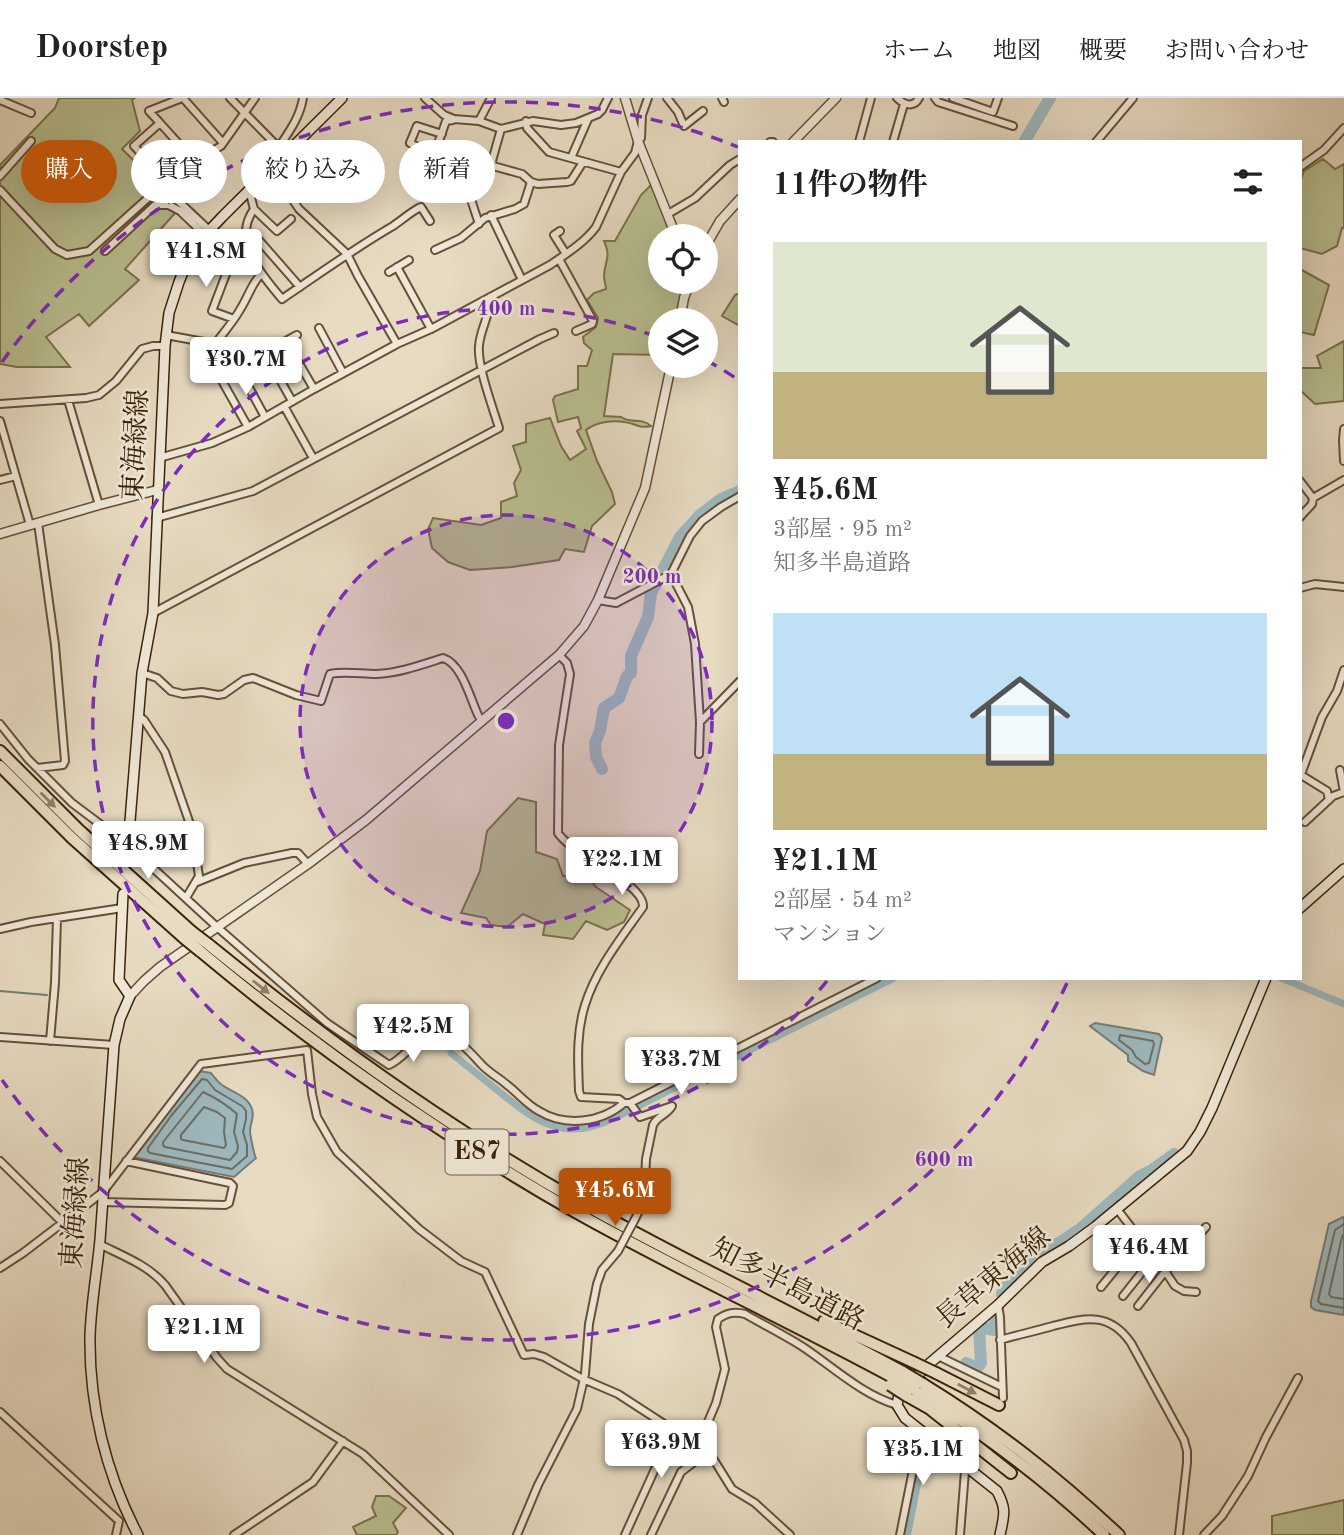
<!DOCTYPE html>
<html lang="ja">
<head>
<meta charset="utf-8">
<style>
	:root { --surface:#fff; --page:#f2f2f2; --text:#222; --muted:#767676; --line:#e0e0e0; --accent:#b45309 }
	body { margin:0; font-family:"Old Standard TT","Noto Serif JP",serif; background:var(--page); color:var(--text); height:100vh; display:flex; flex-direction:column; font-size:26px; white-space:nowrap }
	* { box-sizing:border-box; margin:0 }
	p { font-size:23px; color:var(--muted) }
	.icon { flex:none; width:38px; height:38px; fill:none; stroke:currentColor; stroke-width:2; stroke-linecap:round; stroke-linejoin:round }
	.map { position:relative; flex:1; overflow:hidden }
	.panel { position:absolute; left:738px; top:42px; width:564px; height:840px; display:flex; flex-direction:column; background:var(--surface); border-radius:0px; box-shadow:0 7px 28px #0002 }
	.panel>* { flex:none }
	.guide { position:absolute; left:21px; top:42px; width:612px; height:63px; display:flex; gap:14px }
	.controls { position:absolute; left:648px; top:126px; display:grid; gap:14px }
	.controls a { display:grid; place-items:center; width:70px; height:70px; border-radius:50%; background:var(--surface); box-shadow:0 7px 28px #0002; font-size:35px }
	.price { position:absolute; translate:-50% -60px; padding:0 16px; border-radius:7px; background:#fff; color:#222; font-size:23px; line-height:46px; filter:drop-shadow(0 2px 4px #0008) }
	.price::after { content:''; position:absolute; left:50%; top:42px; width:21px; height:16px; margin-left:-10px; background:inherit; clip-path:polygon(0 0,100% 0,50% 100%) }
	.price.selected { background:var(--accent); color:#fff }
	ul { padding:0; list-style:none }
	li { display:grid; align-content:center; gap:14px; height:371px; padding:0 35px }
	li span { display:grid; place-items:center; height:217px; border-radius:0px; color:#555 }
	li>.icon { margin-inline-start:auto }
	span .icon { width:126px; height:126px; fill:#fffc; stroke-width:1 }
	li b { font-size:30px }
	h2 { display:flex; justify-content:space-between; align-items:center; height:84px; padding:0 35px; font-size:30px }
	.tag { padding:0 24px; border-radius:32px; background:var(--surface); box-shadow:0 7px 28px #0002; font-size:24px; line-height:63px }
	.tag.selected { background:var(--accent); color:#fff }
	header { display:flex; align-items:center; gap:42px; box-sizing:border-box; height:98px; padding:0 35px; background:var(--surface); border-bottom:2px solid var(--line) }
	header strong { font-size:33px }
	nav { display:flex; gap:38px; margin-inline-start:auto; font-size:24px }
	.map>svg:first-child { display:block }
</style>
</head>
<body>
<header>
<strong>Doorstep</strong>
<nav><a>ホーム</a><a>地図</a><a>概要</a><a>お問い合わせ</a></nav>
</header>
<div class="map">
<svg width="1344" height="1437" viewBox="0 0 1344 1437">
	<rect width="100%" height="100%" fill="#e7dbc2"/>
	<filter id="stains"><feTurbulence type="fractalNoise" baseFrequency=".00286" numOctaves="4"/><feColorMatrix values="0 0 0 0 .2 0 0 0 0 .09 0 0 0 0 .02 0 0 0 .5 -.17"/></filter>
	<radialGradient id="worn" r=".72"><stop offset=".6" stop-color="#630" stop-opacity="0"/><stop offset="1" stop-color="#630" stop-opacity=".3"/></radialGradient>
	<path fill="#b9bf90" stroke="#7a714d" stroke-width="2" d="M59 0H135L132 2 140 33 122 51 168 96 176 114 125 171 139 182 89 228 79 216 46 239 70 269H17L0 266V67L55 10Z
		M1323 61 1335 71 1344 66V130H1342L1337 148 1322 156 1300 150V84L1304 73Z
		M652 86 673 138H660V184H679L683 187 676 222H660V257L613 256 604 318 621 319C630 326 641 319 651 328 638 331 636 325 624 324 612 322 596 324 586 332L597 363 612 394 615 406 592 428 584 454 565 451 559 462 512 469 470 472 448 464 432 450 428 431 433 420 481 427 501 420V404L517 398 514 385 521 372 513 348 526 344V326L550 320 561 348 570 362 586 351 577 333 581 330 578 319 558 324 553 302 555 298 578 291V268H587L592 252 584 245 583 239 596 229 598 220 587 202 594 195 606 191C606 187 604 183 604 179 604 163 612 161 604 143H615L641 97Z
		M1300 171 1329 187 1314 237 1300 234Z
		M740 195V228L722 218 735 197Z
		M1344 243V303L1315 306 1300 292V270H1321L1317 258Z
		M518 700 536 704V754L557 761 563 778 587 777 596 789 630 812 624 824 607 832 586 823 573 841 543 837 545 826 523 816 507 829 491 827 486 820 461 815 480 773 487 733Z
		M376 1398H389L406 1410 393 1425 398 1434 396 1437H357L353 1429 376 1418 372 1409Z
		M1344 1402V1437H1272V1418Z"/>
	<path fill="#9db8be" stroke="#767c76" stroke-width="2" d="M1095 925 1159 936 1162 940 1154 977 1143 973 1128 963V957L1090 928Z
		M199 973 211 975C214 979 218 984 222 987 232 994 248 998 252 1011 255 1019 250 1025 250 1033 250 1036 254 1057 256 1060L234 1079 133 1059Z
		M1343 1119 1344 1120V1217L1315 1212 1311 1209V1203L1329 1126Z"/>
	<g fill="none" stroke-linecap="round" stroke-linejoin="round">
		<path stroke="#6c6e64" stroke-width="2" d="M1120 937 1153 943 1154 946 1149 965 1145 966 1136 959 1132 952 1119 942Z
			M202 981 207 982 215 992 242 1008 246 1013V1021L243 1034 247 1047V1058L232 1071 150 1055 148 1053V1050L171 1018Z
			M203 994C214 999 227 1007 237 1016L234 1034 238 1048 237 1054 230 1062 165 1049 163 1047V1044Z
			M204 1009 217 1014 225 1020 224 1034 226 1047 224 1050 183 1042 181 1041V1037Z
			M1344 1126 1335 1132 1318 1203 1321 1206 1344 1210
			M1344 1136 1342 1139 1329 1196 1331 1199 1344 1201"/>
		<path stroke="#767c76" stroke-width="2" d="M0 893 47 897"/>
		<path stroke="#9db8be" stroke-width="7" d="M1281 880 1344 906
			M451 955C468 969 485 982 502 996 539 1026 566 1044 614 1020L894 880"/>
		<path stroke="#9db8be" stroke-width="12" d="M1024 44 1050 0
			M602 671 596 659 595 645 600 633 604 610 619 600 627 578 631 575V558L648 519 651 495 680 439 700 417 721 401 740 393
			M1002 1196 1004 1191 1029 1165 1046 1151 1059 1145 1080 1131 1140 1078 1152 1072 1174 1056
			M966 1265 977 1270 981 1265 979 1229 993 1232 996 1221
			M905 1437 923 1344"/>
		<defs>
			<path id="minor" d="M182 0 149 13 160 25 134 48 181 97 197 66 207 56 221 48 255 0
				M183 0 223 45
				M230 0 285 56
				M425 0 444 17 454 21 479 23 501 31 533 23 561 27 576 25 598 16 602 12 608 0
				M667 0 678 14 684 28 703 13
				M722 0 724 4
				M897 0C904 7 914 10 919 0
				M935 0 938 4 1013 28
				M953 0 993 14 998 0
				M0 2 31 15
				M479 23 491 0
				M526 23 527 30 549 54 621 74
				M160 25 197 66
				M501 31 492 63 493 68 522 76 531 84 538 86 567 84 571 83 583 64
				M442 36 417 28 410 45 433 57C438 46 442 35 446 23L453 22
				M770 44H773
				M859 44 871 0
				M893 44 904 6
				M1096 44 1133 0
				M279 49C289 34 300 19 303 0
				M571 60 588 21
				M278 64 288 95 299 111 347 156 358 178 397 246
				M1300 69 1324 52 1344 30
				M0 78 31 43
				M439 88C449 76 449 75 464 80L479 126
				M0 92 55 151 67 157 89 153 148 100 155 96 163 94 176 101 209 132
				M249 92 254 111 277 133 291 121
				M254 111C231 143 262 177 282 201 319 176 355 150 393 128 402 122 413 112 421 109L430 123
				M668 116 695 100 730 67 740 61
				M491 117 522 182
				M560 133 554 137 566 156
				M246 138 258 141 300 189
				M435 152 461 140 485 120 515 111 524 106 531 84
				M105 153 155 107H169L180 113 205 137
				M559 161 593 223 592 226 576 233
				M397 169 431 231
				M389 174 409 162
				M234 221 212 213 231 163 246 145
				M319 230 343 275
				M166 237 215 246C224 234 234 223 241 210 249 197 251 187 261 176
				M297 237 286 243 314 291
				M233 268 270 264 292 303
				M221 281 248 329
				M246 284 265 319
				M68 302 99 407
				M0 306 86 300 99 297 116 283 142 251 153 248H165
				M284 308 313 360
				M0 323 30 427
				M1344 331 1343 342 1344 363
				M159 360 212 345 248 329 314 291 397 246 431 231 550 167C566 156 584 145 596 129L621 74 635 55 638 43 641 40 642 17 648 0
				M0 382 16 378
				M1300 383 1313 400 1312 406 1300 419
				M1313 400 1344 382
				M156 420 253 393 540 241 554 235
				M671 476 688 509 695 546 700 624 699 656
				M1300 490 1315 486 1344 489
				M598 502 616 505 671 476 690 438 702 423 721 409 740 398
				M153 515 499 330C493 310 477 268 479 248 480 231 491 216 490 199
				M559 557 567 565 570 576 559 647 558 735C572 757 645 785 643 809 622 839 596 871 585 907 576 935 578 964 579 993L581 999 619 1001 624 1005H630L877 880
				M142 575 157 580 171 593 183 596 202 594 218 597 224 596 244 582 253 580 296 597 321 603 330 576C345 573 361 576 376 576 399 575 421 567 443 560 462 566 470 600 478 617L481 622
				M138 617 144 622 165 654 192 732 199 778 186 800
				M700 624 740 583
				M0 626 28 661 72 705 128 747 217 829 327 925 389 967C405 960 414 941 433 937 454 934 469 953 481 966 488 974 498 979 506 986 518 995 526 1006 539 1013 565 1029 601 1025 624 1005
				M37 670 63 667 65 663 55 547 38 425
				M1301 677 1327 693 1329 702
				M1300 679 1322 619 1337 593 1344 572
				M1305 724 1333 698 1344 694 1340 672
				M197 784 244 765 292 755H298L308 766
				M0 831 31 824 122 810
				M0 939 114 947
				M50 943 55 885 57 820
				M630 1005 640 1019 672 1008C667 1017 657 1018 653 1027L646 1061 644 1103 635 1121
				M0 1063 62 1124
				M102 1104 225 1107 229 1105 233 1088 230 1085 126 1063
				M1117 1111 1165 1173 1175 1188 1184 1193 1196 1194
				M99 1146C123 1158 148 1167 165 1187L217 1260 227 1271 363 1356 449 1437
				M0 1170 23 1155 103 1094 201 966 307 952 312 996 317 1019 337 1054 419 1131 461 1163 485 1174 524 1257 534 1256 544 1259 583 1281 618 1296 695 1346 714 1362 732 1391 755 1405 790 1437
				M1101 1189 1140 1141
				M1123 1198 1154 1159
				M998 1207 1000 1219 1003 1300
				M1138 1208 1163 1176 1206 1129
				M1000 1242C1018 1237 1035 1233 1053 1228 1085 1220 1109 1213 1131 1245L1184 1342 1187 1353V1365L1179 1437
				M938 1258 1002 1289
				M0 1314 119 1423
				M695 1346 705 1331 716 1305 725 1271 716 1229 718 1221C727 1215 734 1213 745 1216 764 1227 784 1237 803 1249 833 1269 861 1296 897 1307
				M116 1437 119 1423
				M234 1437 313 1384 343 1343
				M517 1437 538 1387 577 1311 585 1276 589 1226 597 1186 602 1172 618 1153
				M625 1437 669 1340 675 1334
				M651 1437 681 1374 706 1355
				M900 1437 921 1332
				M960 1437 965 1373 968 1369
				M1204 1437 1222 1418 1248 1378 1266 1339 1298 1280"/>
			<path id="tertiary" d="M625 0 638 43 676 138
				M793 44 836 0
				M705 149 720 123 740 101
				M680 222 684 200 690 184
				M0 436 99 407 157 392
				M130 898 144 883 160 869 308 766 366 722 559 557 584 528 598 502 645 390 671 268"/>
			<path id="secondary" d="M127 760 142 575 153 515 165 248 169 215 179 184 187 164 205 137 223 118 342 0
				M123 796 119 882 130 898 120 921 114 947C109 1012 105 1077 100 1142 97 1174 91 1206 90 1238 89 1307 106 1376 138 1437
				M1300 810 1344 771
				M1000 1437C1004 1417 1007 1412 997 1393L905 1320 897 1307 899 1296 930 1265 998 1207 1042 1164 1069 1148 1095 1129 1187 1053 1200 1034 1212 1010 1266 880"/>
			<path id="motorway" d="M0 653 79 732 191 833
				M0 668 72 740 184 840
				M208 846C326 942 450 1031 583 1106 688 1165 797 1216 903 1274
				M200 853C317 951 444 1039 577 1115 682 1174 791 1224 896 1281
				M824 1223 913 1264
				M936 1275 999 1307
				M923 1286C996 1331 1056 1378 1119 1437
				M915 1292C983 1335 1046 1382 1104 1437
				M907 1298 930 1311 1011 1375"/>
		</defs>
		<use href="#minor" stroke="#665138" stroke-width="10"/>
		<use href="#tertiary" stroke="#665138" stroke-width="11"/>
		<use href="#secondary" stroke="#3b230a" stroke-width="12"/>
		<use href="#motorway" stroke="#3b230a" stroke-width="14"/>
		<use href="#minor" stroke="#efe8d7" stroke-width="6"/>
		<use href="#tertiary" stroke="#efe8d7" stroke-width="8"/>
		<use href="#secondary" stroke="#efe8d7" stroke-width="9"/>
		<use href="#motorway" stroke="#e7dbc2" stroke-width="10"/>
		<defs>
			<path id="minor-bridge" d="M618 1153 635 1121"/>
			<path id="motorway-bridge" d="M191 833 208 846
				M184 840 200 853
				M913 1264 936 1275
				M903 1274 923 1286
				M896 1281 915 1292
				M890 1287 907 1298"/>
		</defs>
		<use href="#minor-bridge" stroke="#665138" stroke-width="10" stroke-linecap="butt"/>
		<use href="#motorway-bridge" stroke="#3b230a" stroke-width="14" stroke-linecap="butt"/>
		<use href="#minor-bridge" stroke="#efe8d7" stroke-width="6"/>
		<use href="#motorway-bridge" stroke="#e7dbc2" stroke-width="10"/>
	</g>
	<defs><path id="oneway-solid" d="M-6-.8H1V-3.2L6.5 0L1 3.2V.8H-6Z" transform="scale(1.75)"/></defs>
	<g fill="#917f66">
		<use href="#oneway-solid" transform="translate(48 702) rotate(45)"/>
		<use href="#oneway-solid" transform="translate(261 889) rotate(38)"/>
		<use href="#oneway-solid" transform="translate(967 1291) rotate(28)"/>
	</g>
	<circle cx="506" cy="623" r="206" fill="#7b2cbf" fill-opacity=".12"/>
	<g fill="none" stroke="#7b2cbf" stroke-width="3.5" stroke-dasharray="12 9">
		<circle cx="506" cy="623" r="206"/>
		<path d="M827 883A413 413 0 1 1 657 239M706 262A413 413 0 0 1 740 283"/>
		<path d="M1067 885A619 619 0 0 1 2 982M2 264A619 619 0 0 1 738 49"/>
	</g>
	<g text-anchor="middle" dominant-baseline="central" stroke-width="5" stroke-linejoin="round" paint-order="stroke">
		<rect fill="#efe8d7" stroke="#715e48" stroke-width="2" x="445.5" y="1031.5" width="63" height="45" rx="5"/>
		<g font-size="26" font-weight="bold" fill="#3b230a">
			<text x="477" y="1054">E87</text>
		</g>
		<g font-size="28" fill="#3b230a" stroke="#efe8d7">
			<text transform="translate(137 347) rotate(-87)">東海緑線</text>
			<text transform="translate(77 1115) rotate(-86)">東海緑線</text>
			<text transform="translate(994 1181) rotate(-40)">長草東海線</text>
			<text transform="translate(787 1188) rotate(27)">知多半島道路</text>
		</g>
	</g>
	<circle cx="506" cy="623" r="10" fill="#7b2cbf" stroke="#efe8d7" stroke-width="3.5"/>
	<g font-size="21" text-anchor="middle" font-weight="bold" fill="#7b2cbf" stroke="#efe8d7" stroke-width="5" stroke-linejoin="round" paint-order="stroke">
		<text x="506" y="217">400 m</text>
		<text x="652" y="485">200 m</text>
		<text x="944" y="1068">600 m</text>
	</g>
	<rect width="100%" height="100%" filter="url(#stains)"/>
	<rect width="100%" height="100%" fill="url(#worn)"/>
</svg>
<div class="controls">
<a><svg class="icon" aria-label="locate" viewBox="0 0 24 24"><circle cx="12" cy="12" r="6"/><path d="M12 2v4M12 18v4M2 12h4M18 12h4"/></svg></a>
<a><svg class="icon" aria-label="layers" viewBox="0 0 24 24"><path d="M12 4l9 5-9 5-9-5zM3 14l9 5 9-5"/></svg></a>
</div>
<b class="price" style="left:206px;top:191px">¥41.8M</b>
<b class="price" style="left:246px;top:299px">¥30.7M</b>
<b class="price" style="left:148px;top:783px">¥48.9M</b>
<b class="price" style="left:622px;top:799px">¥22.1M</b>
<b class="price" style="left:413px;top:966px">¥42.5M</b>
<b class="price" style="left:681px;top:999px">¥33.7M</b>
<b class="price selected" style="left:615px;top:1130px">¥45.6M</b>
<b class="price" style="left:1149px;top:1187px">¥46.4M</b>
<b class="price" style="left:204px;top:1267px">¥21.1M</b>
<b class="price" style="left:661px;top:1382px">¥63.9M</b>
<b class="price" style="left:923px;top:1389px">¥35.1M</b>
<div class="guide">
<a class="tag selected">購入</a>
<a class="tag">賃貸</a>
<a class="tag">絞り込み</a>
<a class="tag">新着</a>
</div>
<section class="panel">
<h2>11件の物件<svg class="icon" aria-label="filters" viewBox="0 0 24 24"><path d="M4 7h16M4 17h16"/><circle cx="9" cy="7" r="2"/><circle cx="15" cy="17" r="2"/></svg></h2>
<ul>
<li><span style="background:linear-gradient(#dfe7d0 60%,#c2b280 0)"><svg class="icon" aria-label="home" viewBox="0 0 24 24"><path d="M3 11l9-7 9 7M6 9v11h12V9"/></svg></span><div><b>¥45.6M</b><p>3部屋 · 95 m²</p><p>知多半島道路</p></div></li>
<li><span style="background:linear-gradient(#bfe0f5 65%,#c2b280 0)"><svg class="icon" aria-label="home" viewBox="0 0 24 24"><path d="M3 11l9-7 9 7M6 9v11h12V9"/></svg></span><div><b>¥21.1M</b><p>2部屋 · 54 m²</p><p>マンション</p></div></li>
</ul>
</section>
</div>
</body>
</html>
